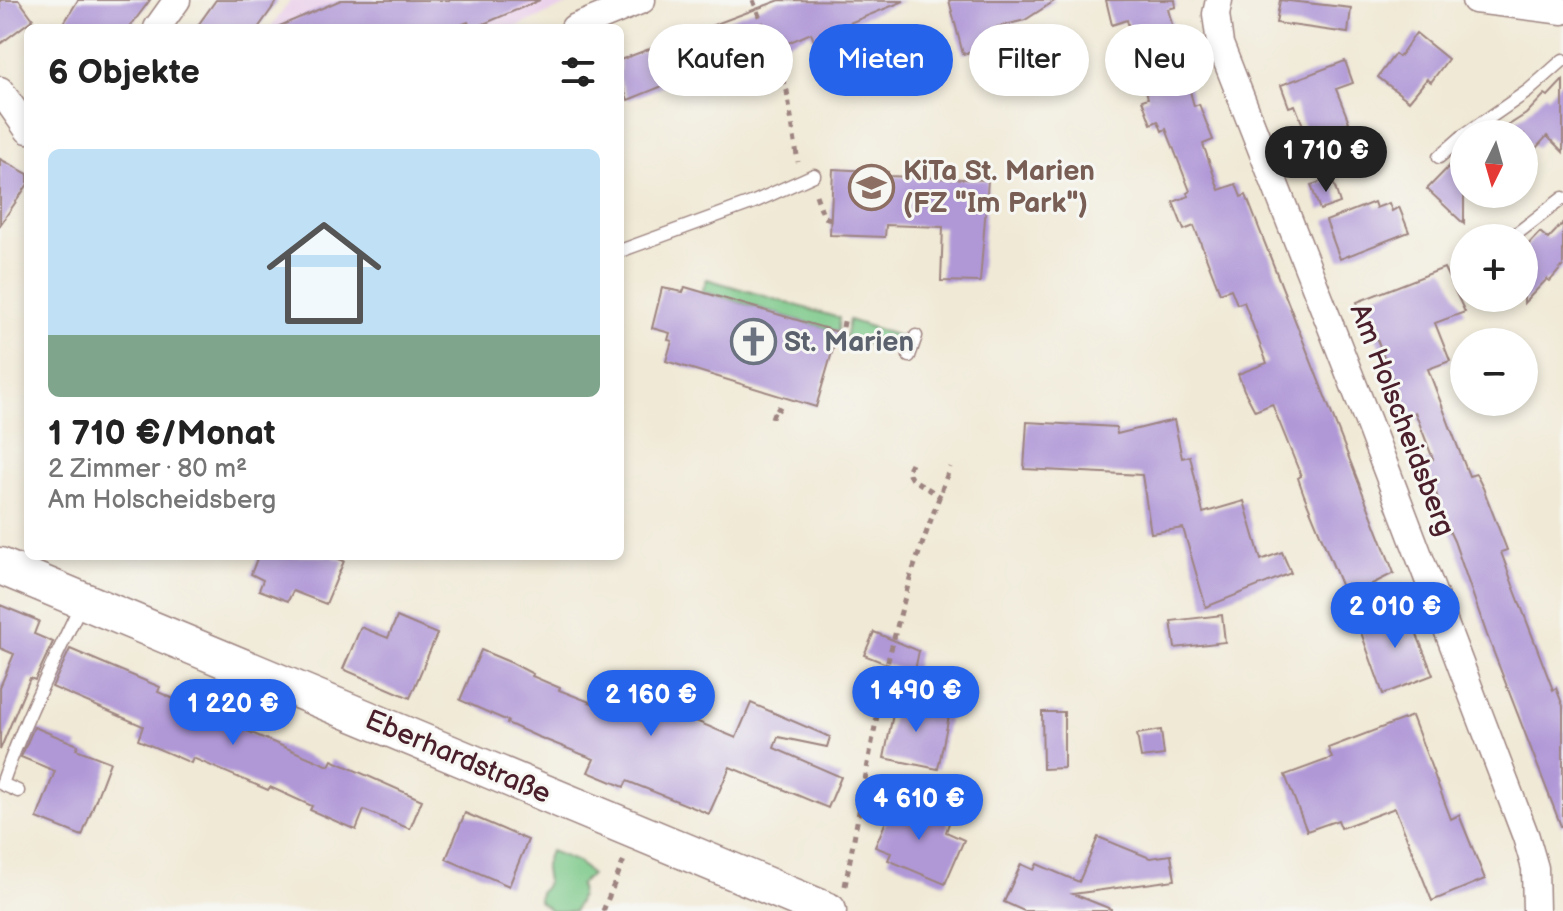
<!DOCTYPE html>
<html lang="de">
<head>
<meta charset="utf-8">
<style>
	:root { --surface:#fff; --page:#f2f2f2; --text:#222; --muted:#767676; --accent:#2563eb }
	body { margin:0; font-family:"Balsamiq Sans",sans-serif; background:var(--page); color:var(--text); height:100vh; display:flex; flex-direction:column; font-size:30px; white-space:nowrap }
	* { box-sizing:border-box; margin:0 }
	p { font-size:26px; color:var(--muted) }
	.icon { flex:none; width:44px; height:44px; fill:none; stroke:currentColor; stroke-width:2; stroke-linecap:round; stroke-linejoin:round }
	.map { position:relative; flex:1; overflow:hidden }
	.side { position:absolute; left:24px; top:24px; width:600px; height:536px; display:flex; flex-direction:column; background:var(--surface); border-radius:12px; box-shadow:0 4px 12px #0003 }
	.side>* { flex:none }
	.top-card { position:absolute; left:648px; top:24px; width:760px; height:72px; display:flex; gap:16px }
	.needle { width:52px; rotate:185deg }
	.tools { position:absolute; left:1450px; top:120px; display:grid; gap:16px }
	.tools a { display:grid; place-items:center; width:88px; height:88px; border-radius:50%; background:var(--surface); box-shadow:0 4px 12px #0003; font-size:40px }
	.price { position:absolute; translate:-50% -68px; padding:0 18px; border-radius:28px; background:var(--accent); color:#fff; font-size:26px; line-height:52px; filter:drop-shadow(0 2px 4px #0008) }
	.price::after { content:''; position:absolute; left:50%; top:48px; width:24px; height:18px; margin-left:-12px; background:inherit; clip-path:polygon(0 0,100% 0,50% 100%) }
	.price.current { background:#222; color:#fff }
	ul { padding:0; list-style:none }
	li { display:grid; align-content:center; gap:16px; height:424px; padding:0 24px }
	li span { display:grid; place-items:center; height:248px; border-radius:12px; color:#555 }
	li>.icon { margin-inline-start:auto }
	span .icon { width:144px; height:144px; fill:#fffc; stroke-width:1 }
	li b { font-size:34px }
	h2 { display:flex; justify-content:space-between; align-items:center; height:96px; padding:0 24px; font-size:34px }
	.chip { padding:0 28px; border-radius:36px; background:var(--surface); box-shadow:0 4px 12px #0003; font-size:28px; line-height:72px }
	.chip.current { background:var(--accent); color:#fff }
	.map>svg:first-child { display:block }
</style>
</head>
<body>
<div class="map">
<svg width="1563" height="911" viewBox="0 0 1563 911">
	<rect width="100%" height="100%" fill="#f6f6f2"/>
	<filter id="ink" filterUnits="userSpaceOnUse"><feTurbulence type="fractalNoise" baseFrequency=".0125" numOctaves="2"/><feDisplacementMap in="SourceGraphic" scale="16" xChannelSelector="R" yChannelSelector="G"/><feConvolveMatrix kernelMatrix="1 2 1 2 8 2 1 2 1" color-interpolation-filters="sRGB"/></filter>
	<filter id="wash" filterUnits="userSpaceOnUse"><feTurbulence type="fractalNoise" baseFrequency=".006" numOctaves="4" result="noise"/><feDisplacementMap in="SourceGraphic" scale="32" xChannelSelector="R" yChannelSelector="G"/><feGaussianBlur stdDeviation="1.8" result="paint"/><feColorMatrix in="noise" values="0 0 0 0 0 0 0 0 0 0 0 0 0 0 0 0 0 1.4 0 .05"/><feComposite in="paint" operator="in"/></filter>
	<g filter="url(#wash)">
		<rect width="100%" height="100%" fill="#f0e9d5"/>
		<path fill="#ebd1eb" d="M291 0H580L513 28H270Z"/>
		<path fill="#7ac888" stroke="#62745a" stroke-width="2" d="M707 279 839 318 838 332 702 291Z
			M849 320 905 338 901 354 845 338Z
			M550 851 578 862 591 875 579 885C583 893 578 903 574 911H551L539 901 540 892C550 884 546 879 545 869 544 864 548 857 550 851Z"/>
		<g id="blocks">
			<path fill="#b098d7" d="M0 0H19L33 19 0 44Z
				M78 0H150L129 28H61Z
				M216 0H278L258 28H196Z
				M341 0H540L474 28H471L468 22 453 28H275Z
				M780 0 904 1 842 26 848 43 819 54 811 33 764 53 769 68 753 72 745 67 727 75 722 62 628 100 620 80V60Z
				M949 0H1056L1025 20 997 27 1001 44 963 54Z
				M1106 0H1175L1176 7 1168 9 1194 106 1199 104 1213 140 1203 144 1219 190 1236 184 1241 197 1246 195 1394 573 1346 597 1304 495 1298 478 1301 476 1272 404 1255 411 1244 390 1238 374 1267 363 1244 302 1237 304 1231 289 1220 293 1194 226 1184 230 1173 202 1189 196 1187 193 1190 191 1166 129 1162 131 1158 121 1151 124 1142 100 1148 98 1127 20 1112 25Z
				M1280 0 1351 8 1348 33 1276 23Z
				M1416 33 1448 59 1431 82 1427 79 1409 101 1378 77 1395 54 1399 57Z
				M1345 61 1353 83 1336 89 1349 122 1344 124 1354 150 1318 164 1295 105 1289 107 1281 85Z
				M1563 80V152L1547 136 1536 148 1524 139V134H1495L1526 114 1545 94 1548 96Z
				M1464 151V224L1427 189Z
				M0 159 28 174V184L0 225Z
				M833 169 888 172V176L988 180 980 282 941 281 943 227 886 225 885 237 830 235Z
				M1332 178 1340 203 1320 210 1311 185Z
				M1374 202 1376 208 1389 203 1392 211 1399 207 1409 232 1340 259 1326 221Z
				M1563 223V266L1550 281 1547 279 1524 303V249L1540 232 1548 239Z
				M1444 268 1465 312 1435 323 1450 361 1428 369 1469 476 1476 474 1483 488 1507 550 1501 552 1514 588 1553 690 1556 688 1563 706V826H1561L1487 635 1454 541 1445 522 1436 517 1441 506 1424 462 1433 459 1415 412 1402 417 1389 382 1393 381 1376 337 1371 338 1357 302Z
				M685 287 838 332 816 407 666 361 672 341 668 340 670 333 652 328 662 288 683 292Z
				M1174 420 1182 458 1190 456 1203 513 1244 501 1261 560 1282 552 1291 573 1206 607 1183 528 1151 533 1142 475 1024 469 1027 422 1116 427 1117 434Z
				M258 556H331L344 561 326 604 293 591 288 601 259 590 263 580 251 574Z
				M0 605 39 621 34 634 53 642 35 680 30 678 0 750V687L14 654 0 648Z
				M1406 607 1433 675 1383 694 1358 624Z
				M1222 615 1225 642 1175 648 1171 621Z
				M397 617 437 634 410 698 343 669 361 627 388 638Z
				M874 632 919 651 914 675 864 655Z
				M70 649 160 687 158 692 270 741 329 766 332 760 422 800 410 829 364 810 356 830 310 810 312 806 270 787 268 790 193 758 191 763 138 740 143 726 52 687Z
				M481 650 512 663 533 674 532 676 560 688 559 690 615 712 628 682 663 698 660 706 736 738 751 703 830 737 827 747 778 737 774 748 841 777 828 808 730 767 709 814 627 781 624 787 588 772 594 759 536 736 507 723 508 721 460 700Z
				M897 695 925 700 923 711 949 716 938 769 884 758Z
				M1042 712H1064V768L1043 769Z
				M1412 716 1451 819 1459 815 1485 879 1432 901 1395 808 1341 828 1338 820 1307 831 1285 775 1332 758 1328 748Z
				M34 727 78 745 76 749 110 762 82 836 37 818 55 771 21 757Z
				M1161 730 1164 755 1141 758 1137 734Z
				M895 800 949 823 946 832 964 840 945 884 888 860 891 853 875 847Z
				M465 813 528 840 509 886 446 859Z
				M1098 837 1150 858 1171 855 1175 880 1073 894 1111 909V911H1024L1004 902 1021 864 1034 870 1037 864 1079 882Z"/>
		</g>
	</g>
	<g filter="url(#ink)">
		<use href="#blocks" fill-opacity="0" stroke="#9d8480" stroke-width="2"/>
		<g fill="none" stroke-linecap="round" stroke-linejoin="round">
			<defs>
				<path id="lane" d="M1466 134 1528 91 1563 60
					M1439 157 1464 135
					M1511 238 1563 198
					M620 251 754 202 814 175
					M909 356 916 336
					M18 791 2 784C24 720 54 662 82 602"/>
				<path id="street" d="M1219 0 1216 14 1220 44 1369 424 1526 837 1535 868 1536 911
					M1475 0 1563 11
					M157 28 177 0
					M574 28 642 0
					M0 90 28 130"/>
				<path id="secondary" d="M0 566 828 911"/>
			</defs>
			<use href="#lane" stroke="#9d8480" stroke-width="15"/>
			<use href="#street" stroke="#9d8480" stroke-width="29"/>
			<use href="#secondary" stroke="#9d8480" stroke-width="39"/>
			<path stroke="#9d8480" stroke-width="5" stroke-dasharray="6 6" stroke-linecap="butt" d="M753 0 787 91 798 162
				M816 195 824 217 831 219
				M841 339 845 316
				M772 418 776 407 781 410
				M911 463 907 471 911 478 941 497
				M845 886 886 668 910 578 950 467
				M603 911 624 860"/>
			<use href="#lane" stroke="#fff" stroke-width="12"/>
			<use href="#street" stroke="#fff" stroke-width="26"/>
			<use href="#secondary" stroke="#fff" stroke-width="36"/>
		</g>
	</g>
	<defs>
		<symbol id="school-ring" viewBox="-11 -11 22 22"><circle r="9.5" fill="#f6f6f2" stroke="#8d6e63" stroke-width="1.5"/><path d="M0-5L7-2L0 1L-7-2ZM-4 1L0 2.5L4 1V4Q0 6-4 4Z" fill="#8d6e63"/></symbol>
		<symbol id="church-ring" viewBox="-11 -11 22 22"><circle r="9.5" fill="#f6f6f2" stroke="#6b7280" stroke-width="1.5"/><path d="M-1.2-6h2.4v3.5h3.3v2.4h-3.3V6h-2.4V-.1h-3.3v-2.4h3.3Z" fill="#6b7280"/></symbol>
	</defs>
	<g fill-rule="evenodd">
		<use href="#school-ring" x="846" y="162" width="51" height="51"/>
		<use href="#church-ring" x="728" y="316" width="51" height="51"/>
	</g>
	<g text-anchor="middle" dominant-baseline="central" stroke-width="6" stroke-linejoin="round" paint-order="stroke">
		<g font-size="28" font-weight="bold" fill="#785e54" stroke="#f6f6f2" text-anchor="start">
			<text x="903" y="171">KiTa St. Marien<tspan x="903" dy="32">(FZ "Im Park")</tspan></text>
		</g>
		<g font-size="28" font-weight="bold" fill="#5b616d" stroke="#f6f6f2" text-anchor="start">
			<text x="784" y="342">St. Marien</text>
		</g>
		<g font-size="28" fill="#4a1f2b" stroke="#f6f6f2">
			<text transform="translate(1402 420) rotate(69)">Am Holscheidsberg</text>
			<text transform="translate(458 757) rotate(23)">Eberhardstraße</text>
		</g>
	</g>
</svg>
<div class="tools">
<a><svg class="needle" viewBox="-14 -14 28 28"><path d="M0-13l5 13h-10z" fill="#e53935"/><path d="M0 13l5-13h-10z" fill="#767676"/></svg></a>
<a>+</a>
<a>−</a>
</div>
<b class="price current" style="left:1326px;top:194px">1 710 €</b>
<b class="price" style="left:1395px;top:650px">2 010 €</b>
<b class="price" style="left:916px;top:734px">1 490 €</b>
<b class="price" style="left:651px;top:738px">2 160 €</b>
<b class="price" style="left:233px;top:747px">1 220 €</b>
<b class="price" style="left:919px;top:842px">4 610 €</b>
<div class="top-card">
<a class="chip">Kaufen</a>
<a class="chip current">Mieten</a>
<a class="chip">Filter</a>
<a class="chip">Neu</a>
</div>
<section class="side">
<h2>6 Objekte<svg class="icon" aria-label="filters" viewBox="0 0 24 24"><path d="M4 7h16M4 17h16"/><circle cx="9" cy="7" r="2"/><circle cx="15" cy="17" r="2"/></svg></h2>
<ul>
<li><span style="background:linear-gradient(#bfe0f5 75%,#7fa58c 0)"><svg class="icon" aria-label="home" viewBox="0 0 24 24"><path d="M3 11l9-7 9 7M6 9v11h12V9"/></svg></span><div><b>1 710 €/Monat</b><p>2 Zimmer · 80 m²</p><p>Am Holscheidsberg</p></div></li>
</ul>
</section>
</div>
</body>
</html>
